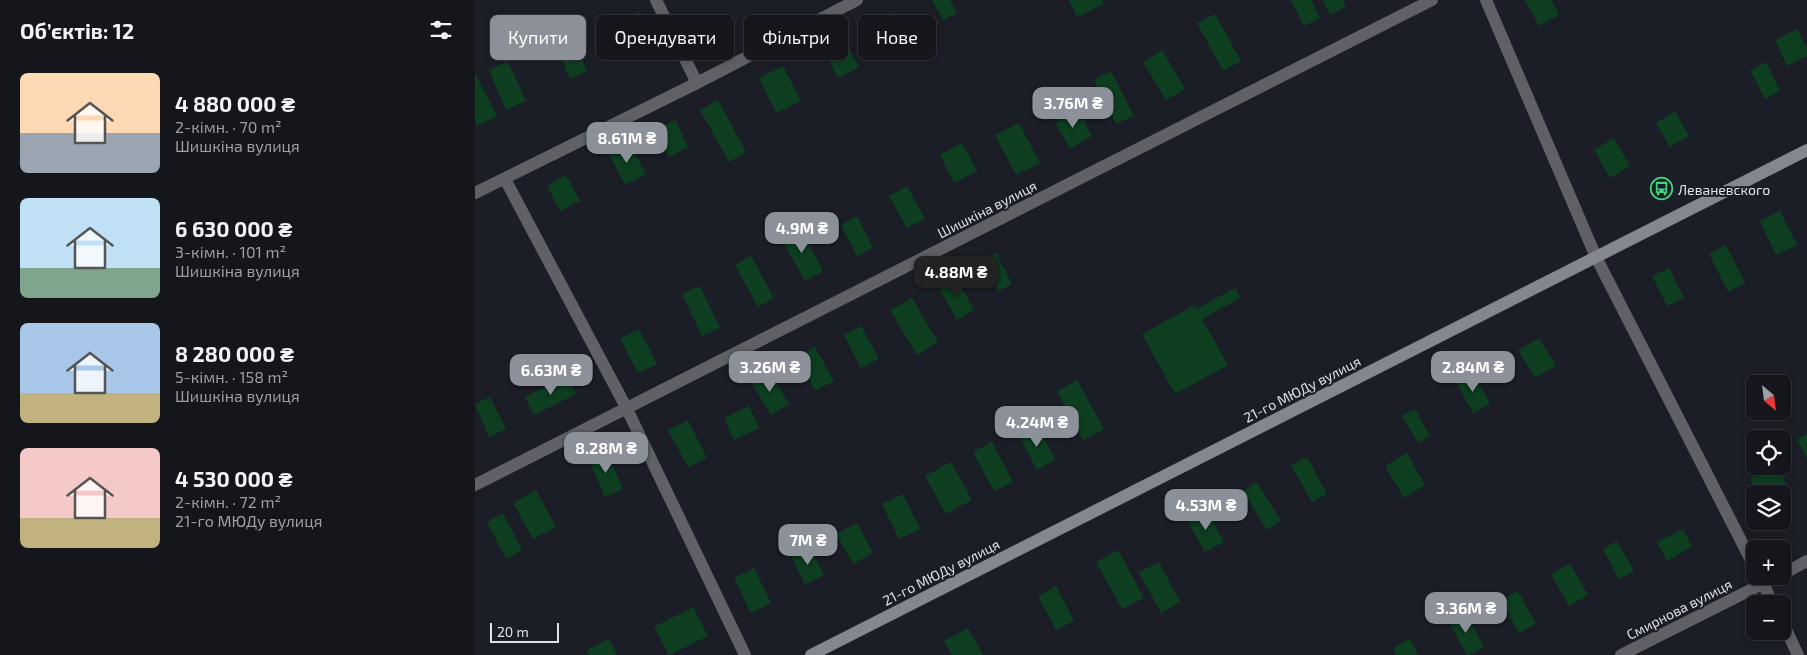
<!DOCTYPE html>
<html lang="uk">
<head>
<meta charset="utf-8">
<style>
	:root { --surface:#14161c; --page:#212329; --text:#f1f3f6; --muted:#9d9fa3; --line:#33353b; --accent:#8c9099 }
	body { margin:0; font-family:"Exo 2",sans-serif; background:var(--page); color:var(--text); height:100vh; display:flex; flex-direction:column; font-size:19px; white-space:nowrap }
	* { box-sizing:border-box; margin:0 }
	p { font-size:16px; color:var(--muted) }
	.icon { flex:none; width:28px; height:28px; fill:none; stroke:currentColor; stroke-width:2; stroke-linecap:round; stroke-linejoin:round }
	.map { position:relative; flex:1; overflow:hidden }
	.drawer { display:flex; flex-direction:column; background:var(--surface); width:475px }
	.drawer>* { flex:none }
	.banner { position:absolute; left:15px; top:15px; width:475px; height:45px; display:flex; gap:10px }
	.needle { width:32px; rotate:152deg }
	.tools { position:absolute; left:1271px; top:375px; display:grid; gap:10px }
	.tools a { display:grid; place-items:center; width:45px; height:45px; border-radius:8px; background:var(--surface); box-shadow:0 2px 8px #0003,0 0 0 1px var(--line); font-size:25px }
	.scale { position:absolute; left:15px; bottom:12px; width:69px; box-sizing:border-box; padding-left:5px; border:2px solid #dfe1e7; border-top:0; font-size:14px; line-height:18px; white-space:nowrap; color:#dfe1e7; -webkit-text-stroke:4px #1b1e26; paint-order:stroke }
	.price { position:absolute; translate:-50% -42px; padding:0 11px; border-radius:10px; background:var(--accent); color:#fff; font-size:16px; line-height:32px; filter:drop-shadow(0 1px 2px #0008) }
	.price::after { content:''; position:absolute; left:50%; top:30px; width:15px; height:11px; margin-left:-8px; background:inherit; clip-path:polygon(0 0,100% 0,50% 100%) }
	.price.selected { background:#222; color:#fff }
	ul { padding:0; list-style:none }
	li { display:flex; align-items:center; gap:15px; height:125px; padding:0 20px }
	li span { display:grid; place-items:center; flex:none; width:140px; height:100px; border-radius:8px; color:#555 }
	li>.icon { margin-inline-start:auto }
	span .icon { width:60px; height:60px; fill:#fffc; stroke-width:1 }
	li b { font-size:21px }
	h2 { display:flex; justify-content:space-between; align-items:center; height:60px; padding:0 20px; font-size:21px }
	.tag { padding:0 18px; border-radius:8px; background:var(--surface); box-shadow:0 2px 8px #0003,0 0 0 1px var(--line); font-size:18px; line-height:45px }
	.tag.selected { background:var(--accent); color:#fff }
	main { display:flex; flex:1; min-height:0 }
	.map>svg:first-child { display:block }
</style>
</head>
<body>
<main>
<section class="drawer">
<h2>Об’єктів: 12<svg class="icon" aria-label="filters" viewBox="0 0 24 24"><path d="M4 7h16M4 17h16"/><circle cx="9" cy="7" r="2"/><circle cx="15" cy="17" r="2"/></svg></h2>
<ul>
<li><span style="background:linear-gradient(#ffd9b3 60%,#9aa5b1 0)"><svg class="icon" aria-label="home" viewBox="0 0 24 24"><path d="M3 11l9-7 9 7M6 9v11h12V9"/></svg></span><div><b>4 880 000 ₴</b><p>2-кімн. · 70 m²</p><p>Шишкіна вулиця</p></div></li>
<li><span style="background:linear-gradient(#bfe0f5 70%,#7fa58c 0)"><svg class="icon" aria-label="home" viewBox="0 0 24 24"><path d="M3 11l9-7 9 7M6 9v11h12V9"/></svg></span><div><b>6 630 000 ₴</b><p>3-кімн. · 101 m²</p><p>Шишкіна вулиця</p></div></li>
<li><span style="background:linear-gradient(#a9c7e8 70%,#c2b280 0)"><svg class="icon" aria-label="home" viewBox="0 0 24 24"><path d="M3 11l9-7 9 7M6 9v11h12V9"/></svg></span><div><b>8 280 000 ₴</b><p>5-кімн. · 158 m²</p><p>Шишкіна вулиця</p></div></li>
<li><span style="background:linear-gradient(#f6c9c9 70%,#c2b280 0)"><svg class="icon" aria-label="home" viewBox="0 0 24 24"><path d="M3 11l9-7 9 7M6 9v11h12V9"/></svg></span><div><b>4 530 000 ₴</b><p>2-кімн. · 72 m²</p><p>21-го МЮДу вулиця</p></div></li>
</ul>
</section>
<div class="map">
<svg width="1332" height="655" viewBox="0 0 1332 655">
	<rect width="100%" height="100%" fill="#1b1e26"/>
	<path fill="#0d3e20" d="M457 0H475L482 13 468 20Z
		M594 0H627L629 4 602 17Z
		M816 0H836L845 18 829 26Z
		M848 0H868L871 7 855 15Z
		M1050 0H1076L1084 15 1064 26Z
		M164 12 177 41 151 53 137 24Z
		M419 12 433 43 416 50 402 20Z
		M740 14 766 61 748 71 722 23Z
		M1322 29 1332 48V56L1312 66 1300 40Z
		M96 33 112 71 95 79 78 40Z
		M369 39 384 67 363 78 348 49Z
		M687 50 710 89 691 100 668 62Z
		M33 61 51 101 31 110 14 70Z
		M1291 62 1305 91 1290 99 1275 70Z
		M308 66 326 101 301 113 284 78Z
		M636 71 659 116 641 124 619 80Z
		M0 73 22 116 2 126 0 122Z
		M243 100 271 152 254 162 225 110Z
		M602 109 617 136 595 149 580 122Z
		M1200 111 1214 136 1195 147 1181 123Z
		M200 120 213 147 194 157 181 130Z
		M544 123 565 163 541 175 520 135Z
		M1139 138 1155 166 1135 178 1119 150Z
		M154 143 171 174 150 185 134 154Z
		M487 143 502 171 479 183 465 155Z
		M91 175 105 201 85 211 72 186Z
		M432 186 450 219 432 228 414 196Z
		M1305 211 1322 245 1301 255 1285 221Z
		M382 216 398 248 382 256 366 225Z
		M325 228 348 271 330 281 306 238Z
		M1251 245 1270 283 1253 292 1234 254Z
		M521 253 537 284 524 291 507 261Z
		M276 256 299 298 283 307 260 265Z
		M1194 268 1209 298 1192 306 1177 276Z
		M481 277 499 310 482 320 463 286Z
		M225 286 245 328 227 336 207 294Z
		M760 288 765 298 727 319 753 365 700 394 667 334 720 305 721 309Z
		M437 298 463 342 442 355 415 310Z
		M386 326 404 359 386 368 369 335Z
		M164 329 182 364 163 373 145 339Z
		M1064 338 1081 366 1060 378 1043 350Z
		M340 347 359 381 340 391 322 357Z
		M294 371 314 404 296 415 276 382Z
		M998 373 1015 404 998 413 981 382Z
		M92 376 101 394 59 415 50 397Z
		M602 380 629 429 608 440 582 391Z
		M15 397 31 429 14 437 0 404Z
		M274 406 284 428 259 440 249 418Z
		M940 409 955 436 943 443 927 416Z
		M213 420 232 458 213 467 193 430Z
		M563 426 580 460 562 470 544 436Z
		M1332 434V459L1322 439Z
		M517 442 538 482 519 491 498 452Z
		M132 452 148 489 130 497 114 460Z
		M932 453 950 485 929 498 910 466Z
		M832 457 852 494 837 502 816 465Z
		M476 462 497 500 471 514 450 476Z
		M1303 466 1315 492 1308 495 1282 494 1275 479Z
		M782 482 806 521 792 530 768 491Z
		M61 490 81 527 58 539 38 503Z
		M428 494 445 529 424 539 407 504Z
		M731 509 749 542 730 552 712 520Z
		M28 513 47 550 31 559 12 522Z
		M382 523 398 553 378 564 361 534Z
		M1208 529 1217 547 1192 561 1182 542Z
		M1142 541 1159 571 1144 579 1128 549Z
		M335 548 349 575 330 585 317 557Z
		M643 550 669 598 647 609 621 562Z
		M684 562 705 602 686 613 664 572Z
		M1095 564 1113 595 1094 606 1076 574Z
		M279 568 296 603 276 613 259 578Z
		M581 586 599 621 581 630 563 596Z
		M1043 591 1061 624 1044 633 1026 600Z
		M218 607 233 636 194 655 179 627Z
		M990 613 1009 647 994 655H992L974 622Z
		M493 628 508 655H477L469 641Z
		M134 639 142 655H114L112 650Z
		M935 639 943 655H921L918 648Z"/>
	<g fill="none" stroke-linecap="round" stroke-linejoin="round">
		<path stroke="#606166" stroke-width="12" d="M181 0 222 83
			M1011 0 1121 257 1280 568
			M30 179 152 409 270 655
			M0 193 222 83 382 0
			M0 485 957 0
			M1308 574 1332 561
			M1285 577 1298 604
			M1308 623 1323 655
			M1146 655 1303 576"/>
		<path stroke="#85878f" stroke-width="12" d="M336 655 1332 150"/>
	</g>
	<defs>
		<symbol id="bus-ring" viewBox="-11 -11 22 22"><circle r="9.5" fill="#1b1e26" stroke="#3fd77d" stroke-width="1.5"/><path d="M-5-6H5V4H4V6H2V4H-2V6H-4V4H-5ZM-3.5-4V0h7V-4ZM-3.5 1.2v1.5H-2V1.2ZM2 1.2v1.5H3.5V1.2Z" fill="#3fd77d"/></symbol>
	</defs>
	<g fill-rule="evenodd">
		<use href="#bus-ring" x="1174" y="176" width="25" height="25"/>
	</g>
	<g text-anchor="middle" dominant-baseline="central" stroke-width="4" stroke-linejoin="round" paint-order="stroke">
		<g font-size="14" fill="#dfe1e7" stroke="#1b1e26" text-anchor="start">
			<text x="1203" y="189">Леваневского</text>
		</g>
		<g font-size="14" fill="#dfe1e7" stroke="#1b1e26">
			<text transform="translate(512 209) rotate(-27)">Шишкіна вулиця</text>
			<text transform="translate(827 389) rotate(-27)">21-го МЮДу вулиця</text>
			<text transform="translate(466 572) rotate(-27)">21-го МЮДу вулиця</text>
			<text transform="translate(1204 609) rotate(-27)">Смирнова вулиця</text>
		</g>
	</g>
</svg>
<div class="tools">
<a><svg class="needle" viewBox="-14 -14 28 28"><path d="M0-13l5 13h-10z" fill="#e53935"/><path d="M0 13l5-13h-10z" fill="#9d9fa3"/></svg></a>
<a><svg class="icon" aria-label="locate" viewBox="0 0 24 24"><circle cx="12" cy="12" r="6"/><path d="M12 2v4M12 18v4M2 12h4M18 12h4"/></svg></a>
<a><svg class="icon" aria-label="layers" viewBox="0 0 24 24"><path d="M12 4l9 5-9 5-9-5zM3 14l9 5 9-5"/></svg></a>
<a>+</a>
<a>−</a>
</div>
<div class="scale">20 m</div>
<b class="price" style="left:598px;top:129px">3.76M ₴</b>
<b class="price" style="left:152px;top:164px">8.61M ₴</b>
<b class="price" style="left:327px;top:254px">4.9M ₴</b>
<b class="price selected" style="left:481px;top:298px">4.88M ₴</b>
<b class="price" style="left:295px;top:393px">3.26M ₴</b>
<b class="price" style="left:998px;top:393px">2.84M ₴</b>
<b class="price" style="left:76px;top:396px">6.63M ₴</b>
<b class="price" style="left:562px;top:448px">4.24M ₴</b>
<b class="price" style="left:131px;top:474px">8.28M ₴</b>
<b class="price" style="left:731px;top:531px">4.53M ₴</b>
<b class="price" style="left:333px;top:566px">7M ₴</b>
<b class="price" style="left:991px;top:634px">3.36M ₴</b>
<div class="banner">
<a class="tag selected">Купити</a>
<a class="tag">Орендувати</a>
<a class="tag">Фільтри</a>
<a class="tag">Нове</a>
</div>
</div>
</main>
</body>
</html>
